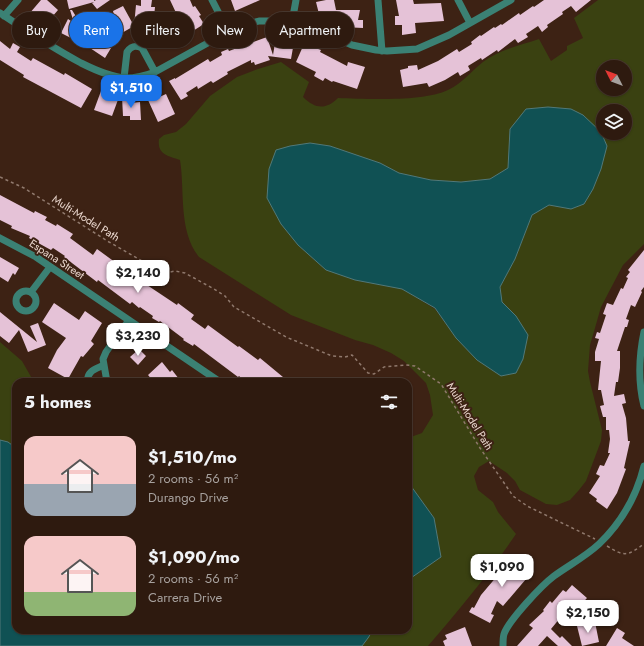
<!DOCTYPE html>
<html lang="en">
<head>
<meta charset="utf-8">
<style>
	:root { --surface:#2e1a0f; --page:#3a271d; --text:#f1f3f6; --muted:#a7a19e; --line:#49382f; --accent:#1a73e8 }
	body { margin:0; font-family:Jost,sans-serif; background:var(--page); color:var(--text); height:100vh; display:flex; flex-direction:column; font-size:15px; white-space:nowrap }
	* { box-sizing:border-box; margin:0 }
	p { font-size:13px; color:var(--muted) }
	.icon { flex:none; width:22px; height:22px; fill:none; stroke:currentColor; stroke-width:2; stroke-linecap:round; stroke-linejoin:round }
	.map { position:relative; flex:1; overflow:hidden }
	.drawer { position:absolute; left:12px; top:378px; width:400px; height:256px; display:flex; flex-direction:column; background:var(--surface); border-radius:12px; box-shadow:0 1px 3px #0004,0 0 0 1px var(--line) }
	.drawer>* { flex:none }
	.guide { position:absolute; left:12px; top:12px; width:400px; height:36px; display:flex; gap:8px }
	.needle { width:26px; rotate:312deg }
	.controls { position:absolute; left:596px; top:60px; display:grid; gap:8px }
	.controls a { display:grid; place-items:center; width:36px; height:36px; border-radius:50%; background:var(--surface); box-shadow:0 1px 3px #0004,0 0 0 1px var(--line); font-size:20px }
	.price { position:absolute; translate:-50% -34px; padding:0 9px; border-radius:8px; background:#fff; color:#222; font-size:13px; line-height:26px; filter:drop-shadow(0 1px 2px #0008) }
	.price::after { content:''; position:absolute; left:50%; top:24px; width:12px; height:9px; margin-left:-6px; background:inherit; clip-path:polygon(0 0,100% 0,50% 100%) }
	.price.current { background:var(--accent); color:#fff }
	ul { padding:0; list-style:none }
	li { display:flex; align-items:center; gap:12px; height:100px; padding:0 12px }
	li span { display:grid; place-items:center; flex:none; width:112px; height:80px; border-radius:12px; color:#555 }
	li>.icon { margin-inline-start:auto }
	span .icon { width:48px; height:48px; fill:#fffc; stroke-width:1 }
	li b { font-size:17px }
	h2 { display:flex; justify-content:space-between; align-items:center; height:48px; padding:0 12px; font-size:17px }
	.tag { padding:0 14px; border-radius:18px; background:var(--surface); box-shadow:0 1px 3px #0004,0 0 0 1px var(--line); font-size:14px; line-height:36px }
	.tag.current { background:var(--accent); color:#fff }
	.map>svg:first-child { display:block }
</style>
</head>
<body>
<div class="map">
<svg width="644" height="646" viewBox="0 0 644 646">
	<rect width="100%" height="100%" fill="#3d2214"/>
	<path fill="#3a4111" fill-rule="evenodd" d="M598 0H644V244L623 265 601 307 595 328 590 345 588 371 590 382 602 430 601 441 586 481 579 490 570 500 557 505 546 504 520 490 515 481 507 473 489 461 479 467 474 476 478 490 493 502 498 512 516 534C489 574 459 610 428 646H362L368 638 373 630H408V580L441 557 434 518 411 486 408 485V438L422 433 433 415 430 395 426 383 404 361 391 353 373 345 355 340 291 315 199 257C178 231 185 191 180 160 167 156 157 154 159 139L164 135 176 132 186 124 210 96 237 77 258 69 281 62 309 82 303 97C315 109 326 110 338 98 365 99 424 102 448 90 464 82 470 72 483 62 499 50 521 45 539 39L551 61 567 50V46L583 38 574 18ZM603 67H625V89H603ZM603 111H625V133H603ZM510 128 601 169 593 189 584 204 571 209 549 205 532 215 515 259 500 287 502 302 516 316 501 376 477 360 456 338 435 309 402 289 355 280 326 270 298 245 281 224 310 143 330 146 380 163 399 173 431 180 461 182 490 179 508 168Z
		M0 342 22 361 34 382H16V448L8 442 0 440Z"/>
	<path fill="#105154" stroke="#517979" d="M548 107 571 109 583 115 601 132 607 146 601 169 593 189 584 204 571 209 549 205 532 215 515 259 500 287 502 302 516 316 528 335 523 359 516 373 501 376 477 360 456 338 435 308 402 289 355 280 326 270 298 245 281 224 267 198 269 169 276 150 290 146 310 143 330 146 380 163 399 173 431 180 461 182 490 179 508 168 510 129 526 109Z
		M0 440 8 442 16 448V630H373L368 638 362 646H0Z
		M408 485 411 486 434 518 441 557 408 580Z"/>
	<path fill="#e5c2d7" d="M41 0H47L58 10 46 24 38 17 36 20 29 14Z
		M67 0H94V1L96 0H110L97 9 92 3 94 2 69 9Z
		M141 0H152L151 7H155L153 27 142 26V29L134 28V26L113 38 104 20 114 15 113 11 123 6 134 26 136 5 141 6Z
		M170 0H190L193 7 195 6 201 15 199 16 204 24 188 34 183 27 165 48 152 36 166 21 169 23 178 17Z
		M231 0H260L235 11Z
		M326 0H334L336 10H360L358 20H363V28L343 27V16L327 19 326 13 319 14 316 2Z
		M396 0H413L414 4 441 3 444 21 415 23 416 33 402 35V25H395V16H399Z
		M544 0H591L576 12 571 6 562 12 563 14 547 25 548 27 542 32 538 26 526 34 528 37 518 43 515 39 498 52 497 50 482 60 481 58 468 66 470 70 460 76 458 72 445 80 429 87 427 83 403 87 400 70 408 68V66L417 65 418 70 438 61 457 49 459 52 472 44 471 42 480 35 481 36 494 27 495 28 501 24 502 25 519 13 520 15 533 6 534 7Z
		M70 10H72L83 28 80 34 83 35 79 42 61 33 68 19 74 23Z
		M101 35 114 43 105 58 90 48 95 39 98 41Z
		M267 37 273 55 276 37 284 38 283 41 294 42 291 59 268 56 270 60 255 65 254 62 251 63V60L227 72 228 74 213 83 211 81 198 89 197 86 186 93 188 96 181 100 169 81 175 78V79L208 59 210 62 222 55 221 52 228 49 229 51Z
		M0 41 10 49 13 43 20 47 17 52 31 61 33 58 64 75 65 73 92 89 81 108 23 77 24 75 0 60Z
		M304 44 321 50 320 52 347 66 348 62 365 67 357 89 333 81 332 82 325 78 323 81 314 76 316 72 296 62Z
		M101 91 119 97 112 116 94 110Z
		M166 94 175 114 158 122 148 100 154 97 155 99Z
		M122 97H131V103L140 102 141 120H130V116H123Z
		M0 195 34 213 35 211 47 217 45 220 56 226 57 224 73 234 70 238 93 255 97 249 138 279 177 305 178 303 194 315 191 319 205 329 208 325 238 347 239 346 258 360 260 358 289 382H246L239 376 238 377 194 344 193 346 183 340 184 339 160 321 159 322 152 318 153 316 140 307 139 308 132 302 130 304 98 280 97 282 64 257 65 256 53 248 51 250 29 238 30 236 11 228 12 226 0 220Z
		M644 250V287L641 291 642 292 635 307 631 305 626 319 629 320 627 327H625L617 351H620V368L618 382H616L614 396 624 394 626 403 622 404 626 418 628 441H630L624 468 626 469 617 493 607 509 596 501 597 499 589 493 600 476 596 474 600 465 604 466 610 453H608L610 439 609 430H606V417H603L600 406 604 405 601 390H598L601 361H595V352L599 339 595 338 597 332 600 333 606 315 603 314 607 303 613 305 621 288 623 289 628 278 626 277 630 272 628 270Z
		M0 257 19 268 15 275 13 273 8 282 0 277Z
		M54 303 79 320 85 311 102 323 91 341 94 344 83 357 81 356 68 379 48 368 57 350 66 338 42 322Z
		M0 312 37 342 30 326 38 323 46 345 28 352 19 330 9 343 0 336Z
		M139 349 146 356 138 365 130 357Z
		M162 362 170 372 172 370 179 379 175 382H154L148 375Z
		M514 556 518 560 521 557 528 563 525 566 532 572 503 606 497 601 491 614 494 615 490 623 469 612 472 607 474 608 481 595Z
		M572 585 587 598 575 611 570 606 551 629 560 638 562 636 572 646H558L547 636 538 646H517L533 628 529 625 544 611 543 610 550 601 552 603 563 590 566 592Z
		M595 622 599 642 582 646 577 626Z
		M465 627 472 646H445L443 641 447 639 445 635Z
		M617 628 625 633 622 638 634 646H606Z"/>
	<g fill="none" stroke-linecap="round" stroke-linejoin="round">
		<path stroke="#90796d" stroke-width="1.5" stroke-dasharray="3 3" stroke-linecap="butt" d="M0 177 24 188 109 242 144 262 153 271 166 273 175 271 185 273 214 289 225 296 234 307 286 337 332 356 345 357 352 355 368 373 374 374 384 367 406 365 415 366 441 384 480 448 513 496 527 506 595 539
			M607 546C625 557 627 556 644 544"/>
		<path stroke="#3b8174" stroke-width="7" d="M212 0 228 31
			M378 0 382 51
			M458 0 470 23
			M0 13C27 31 53 48 81 63 95 70 110 77 125 78 136 78 145 76 155 72L235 28 259 21H287L305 25 352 45 376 50 387 51 417 49 449 35 511 0
			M4 16 18 0
			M292 22 296 0
			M124 78 127 52C131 46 135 45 142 48L155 72
			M0 238 36 257 220 382
			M16 301a10 10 0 1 1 20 0a10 10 0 1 1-20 0Z
			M31 292 50 267
			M644 332C639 356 638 382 644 406
			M88 382C86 371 96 369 104 365
			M107 382 103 359 106 352 129 320
			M503 646C503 642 503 637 504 634 509 620 542 585 554 576 569 565 585 557 599 544 622 522 636 498 644 466"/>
	</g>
	<g text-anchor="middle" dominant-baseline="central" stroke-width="4" stroke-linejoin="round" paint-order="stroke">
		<g font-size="11" fill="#ead7ce" stroke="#3d2214">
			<text transform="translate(86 218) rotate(32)">Multi-Model Path</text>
			<text transform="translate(57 259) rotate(33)">Espana Street</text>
			<text transform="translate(470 416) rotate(58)">Multi-Model Path</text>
		</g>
	</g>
</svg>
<div class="controls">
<a><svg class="needle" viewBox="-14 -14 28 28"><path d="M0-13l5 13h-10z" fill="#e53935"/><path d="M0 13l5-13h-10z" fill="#a7a19e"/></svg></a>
<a><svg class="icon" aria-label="layers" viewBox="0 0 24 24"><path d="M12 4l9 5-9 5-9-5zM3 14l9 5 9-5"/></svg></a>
</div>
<b class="price current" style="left:131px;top:109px">$1,510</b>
<b class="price" style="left:138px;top:294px">$2,140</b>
<b class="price" style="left:138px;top:357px">$3,230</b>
<b class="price" style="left:502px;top:588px">$1,090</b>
<b class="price" style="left:588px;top:634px">$2,150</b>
<div class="guide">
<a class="tag">Buy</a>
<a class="tag current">Rent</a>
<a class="tag">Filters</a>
<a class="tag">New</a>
<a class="tag">Apartment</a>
</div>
<section class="drawer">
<h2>5 homes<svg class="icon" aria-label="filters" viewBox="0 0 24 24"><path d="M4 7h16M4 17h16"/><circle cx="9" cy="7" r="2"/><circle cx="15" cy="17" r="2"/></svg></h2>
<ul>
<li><span style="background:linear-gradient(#f6c9c9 60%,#9aa5b1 0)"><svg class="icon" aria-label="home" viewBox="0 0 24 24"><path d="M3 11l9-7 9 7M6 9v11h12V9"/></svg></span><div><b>$1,510/mo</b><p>2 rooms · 56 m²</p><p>Durango Drive</p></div></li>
<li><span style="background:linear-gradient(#f6c9c9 70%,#8fb573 0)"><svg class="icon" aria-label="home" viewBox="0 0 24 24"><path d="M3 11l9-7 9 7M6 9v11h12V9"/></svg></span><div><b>$1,090/mo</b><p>2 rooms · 56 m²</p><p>Carrera Drive</p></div></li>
</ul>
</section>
</div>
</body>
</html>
